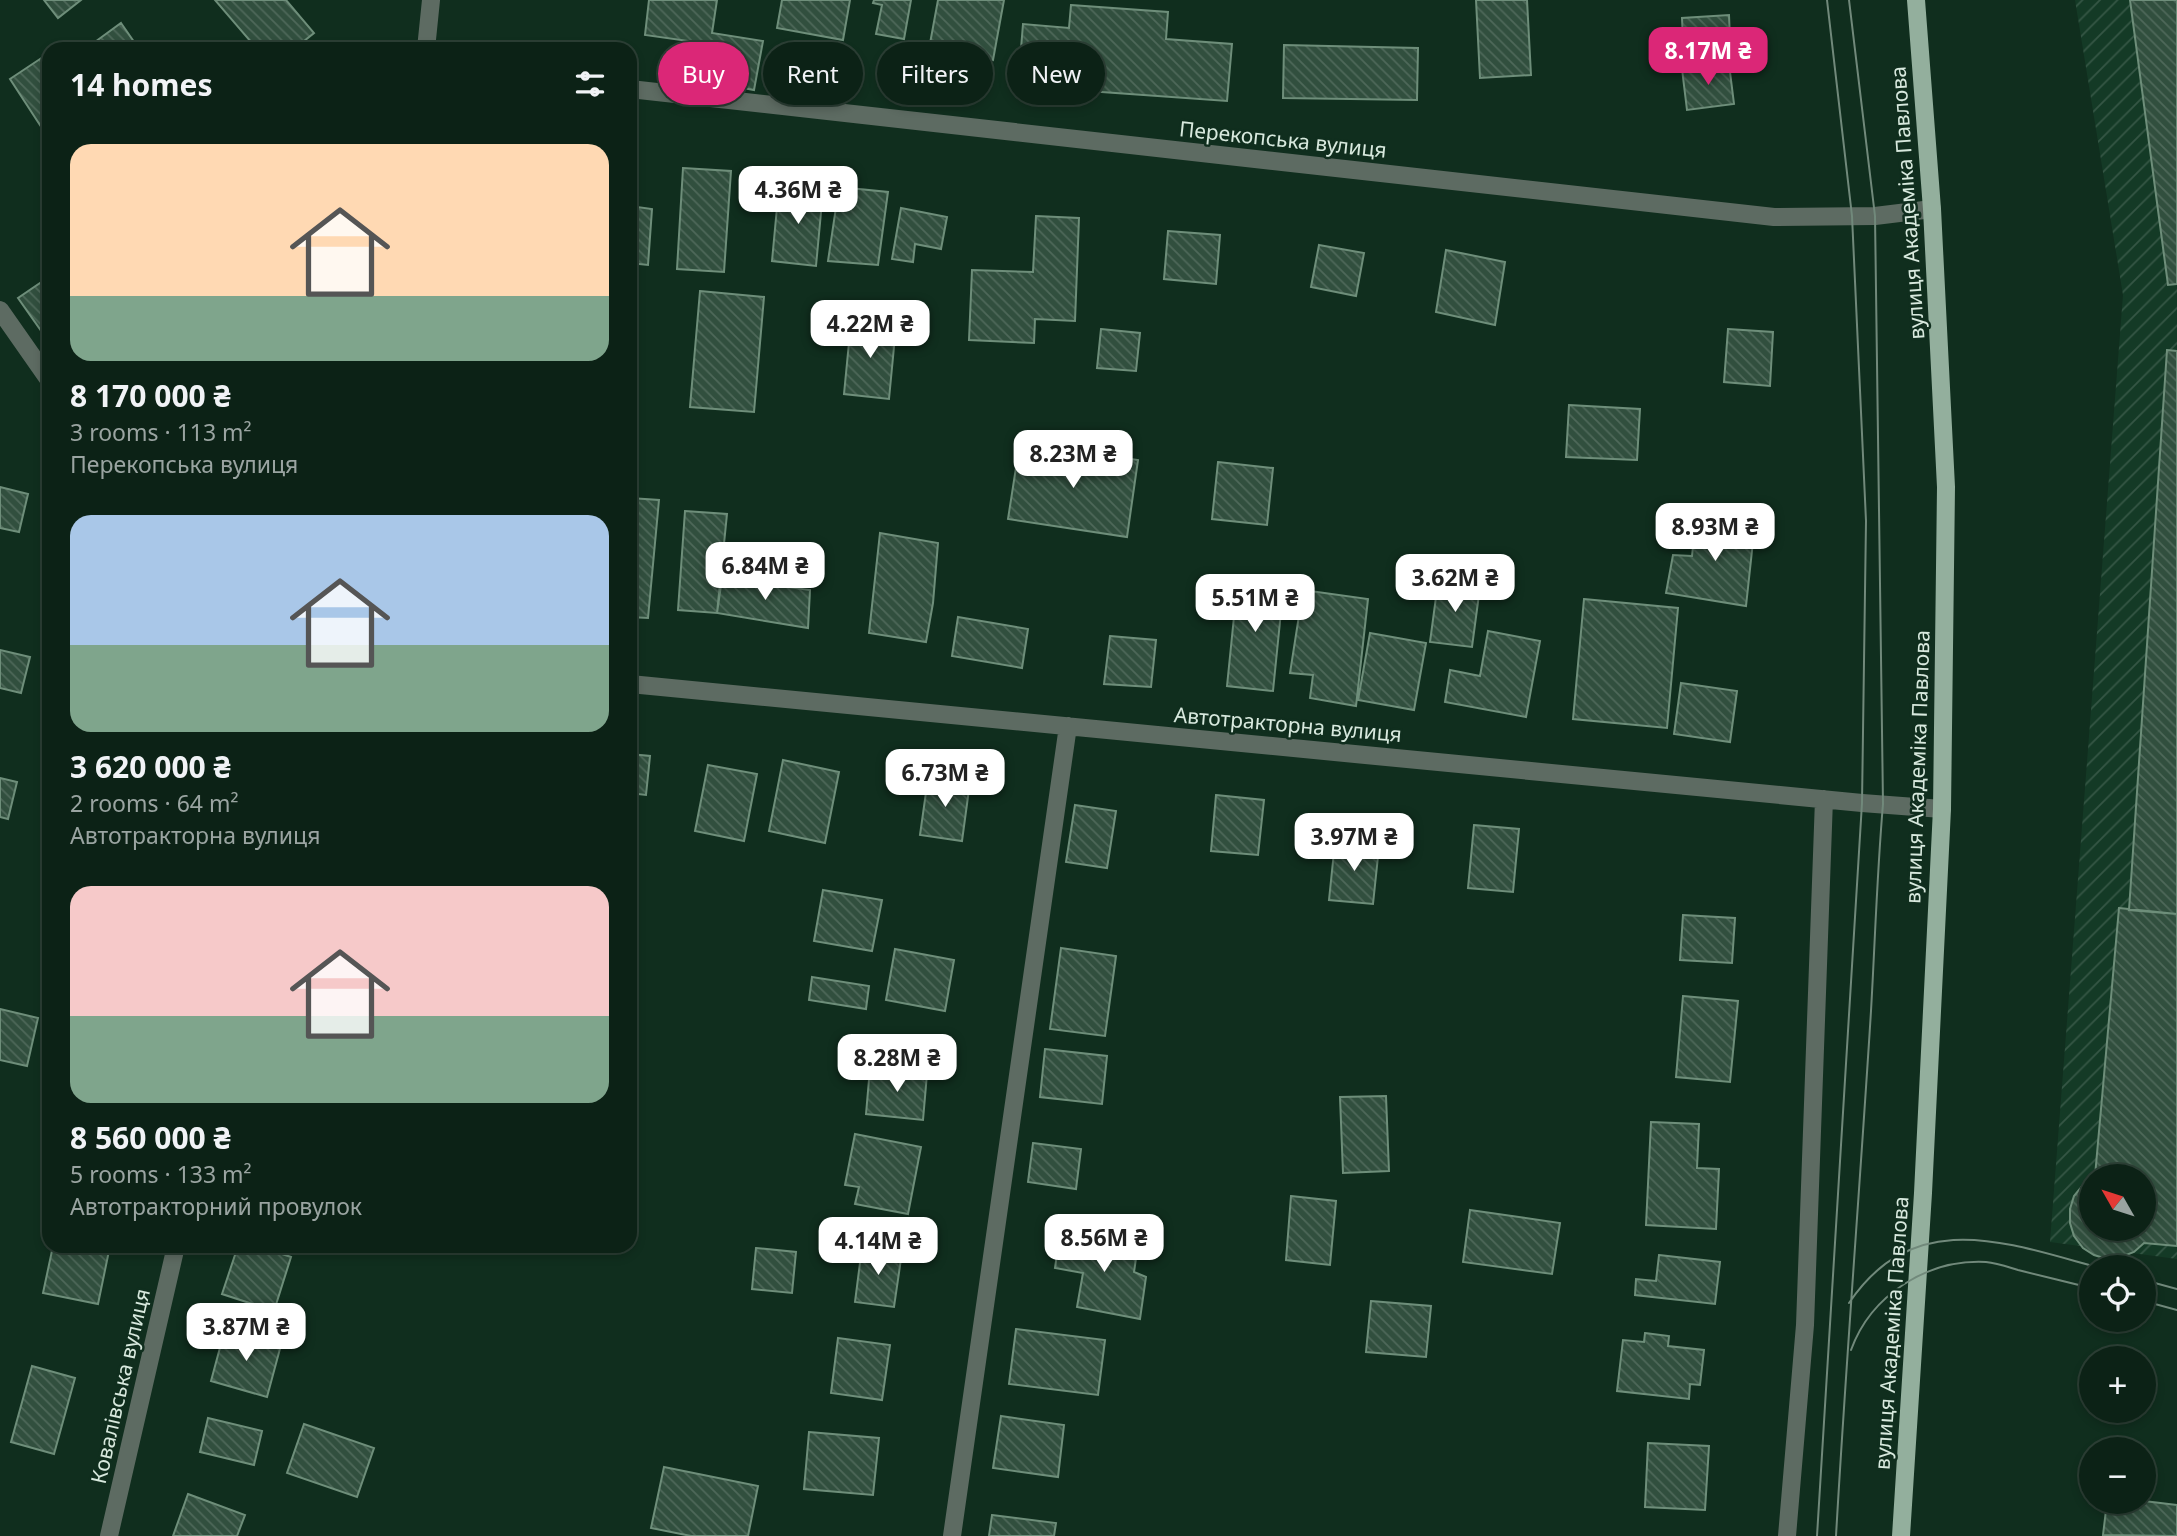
<!DOCTYPE html>
<html lang="en">
<head>
<meta charset="utf-8">
<style>
	:root { --surface:#0c2216; --page:#152a1f; --text:#f1f3f6; --muted:#9aa4a1; --line:#2c3f35; --accent:#db2777 }
	body { margin:0; font-family:"Noto Sans",sans-serif; background:var(--page); color:var(--text); height:100vh; display:flex; flex-direction:column; font-size:26px; white-space:nowrap }
	* { box-sizing:border-box; margin:0 }
	p { font-size:23px; color:var(--muted) }
	.icon { flex:none; width:38px; height:38px; fill:none; stroke:currentColor; stroke-width:2; stroke-linecap:round; stroke-linejoin:round }
	.map { position:relative; flex:1; overflow:hidden }
	.side { position:absolute; left:42px; top:42px; width:595px; height:1211px; display:flex; flex-direction:column; background:var(--surface); border-radius:21px; box-shadow:0 4px 10px #0003,0 0 0 2px var(--line) }
	.side>* { flex:none }
	.top-card { position:absolute; left:658px; top:42px; width:665px; height:63px; display:flex; gap:14px }
	.needle { width:46px; rotate:309deg }
	.tools { position:absolute; left:2079px; top:1164px; display:grid; gap:14px }
	.tools a { display:grid; place-items:center; width:77px; height:77px; border-radius:50%; background:var(--surface); box-shadow:0 4px 10px #0003,0 0 0 2px var(--line); font-size:35px }
	.price { position:absolute; translate:-50% -60px; padding:0 16px; border-radius:14px; background:#fff; color:#222; font-size:23px; line-height:46px; filter:drop-shadow(0 2px 4px #0008) }
	.price::after { content:''; position:absolute; left:50%; top:42px; width:21px; height:16px; margin-left:-10px; background:inherit; clip-path:polygon(0 0,100% 0,50% 100%) }
	.price.selected { background:var(--accent); color:#fff }
	ul { padding:0; list-style:none }
	li { display:grid; align-content:center; gap:14px; height:371px; padding:0 28px }
	li span { display:grid; place-items:center; height:217px; border-radius:21px; color:#555 }
	li>.icon { margin-inline-start:auto }
	span .icon { width:126px; height:126px; fill:#fffc; stroke-width:1 }
	li b { font-size:30px }
	h2 { display:flex; justify-content:space-between; align-items:center; height:84px; padding:0 28px; font-size:30px }
	.chip { padding:0 24px; border-radius:32px; background:var(--surface); box-shadow:0 4px 10px #0003,0 0 0 2px var(--line); font-size:24px; line-height:63px }
	.chip.selected { background:var(--accent); color:#fff }
	.map>svg:first-child { display:block }
</style>
</head>
<body>
<div class="map">
<svg width="2177" height="1536" viewBox="0 0 2177 1536">
	<defs>
		<pattern id="industrial-furrows" width="10" height="10" patternUnits="userSpaceOnUse" patternTransform="scale(1.75)"><rect width="10" height="10" fill="#143a26"/><path d="M-1 1l2-2M0 10L10 0M9 11l2-2" fill="none" stroke="#355645"/></pattern>
		<pattern id="building-back-hatch" width="6" height="6" patternUnits="userSpaceOnUse" patternTransform="scale(1.75)"><rect width="6" height="6" fill="#314f3e"/><path d="M-1 5l2 2M0 0l6 6M5-1l2 2" fill="none" stroke="#4e6859"/></pattern>
	</defs>
	<rect width="100%" height="100%" fill="#102e1e"/>
	<path fill="url(#industrial-furrows)" fill-rule="evenodd" d="M2075 0H2177V1259L2050 1242 2123 295ZM2091 1176H2144V1228H2091Z"/>
	<path fill="url(#building-back-hatch)" stroke="#6e8e7a" stroke-width="2" d="M44 0H81L58 18Z
		M215 0H286L314 33 294 49H257Z
		M649 0H717L712 33 763 41 754 90 716 83 724 46 645 35Z
		M782 0H850L843 40 777 28Z
		M874 0H911L904 39 876 34 882 5 873 3Z
		M938 0H1004L993 60 929 49Z
		M1476 0H1527L1531 75 1480 78Z
		M2130 0H2177V284L2168 285Z
		M1071 5 1168 12 1166 39 1232 44 1227 101 1018 86 1023 24 1069 28Z
		M1729 15 1731 63 1684 66 1682 18Z
		M121 23 139 49H90L88 47Z
		M1284 45 1418 48 1417 100 1283 98Z
		M49 53V139L10 79Z
		M1729 64 1734 104 1687 110 1682 69Z
		M683 168 731 171 724 272 677 269Z
		M779 186 823 191 816 266 772 261Z
		M839 187 888 192 878 265 828 261Z
		M630 206 652 209 648 265 630 263Z
		M901 208 947 217 941 249 915 244 913 262 892 259Z
		M1036 216 1079 218 1075 321 1035 319 1034 343 969 340 972 270 1033 272Z
		M1168 231 1220 235 1216 284 1164 279Z
		M1319 245 1364 253 1356 296 1311 287Z
		M1446 250 1505 262 1495 325 1436 312Z
		M49 277V342L18 298Z
		M700 291 764 297 754 412 690 407Z
		M851 322 896 326 889 399 844 394Z
		M1101 329 1140 333 1136 371 1097 368Z
		M1728 329 1773 332 1770 386 1724 382Z
		M2167 350 2177 351V914L2129 910Z
		M1569 405 1640 409 1637 460 1566 457Z
		M1020 442 1138 460 1127 537 1008 519Z
		M1218 462 1273 468 1267 525 1212 519Z
		M0 487 28 494 19 532 0 528Z
		M630 498 659 500 648 618 630 617Z
		M685 511 727 514 717 613 678 610Z
		M1696 518 1755 523 1746 606 1666 593 1673 555 1692 556Z
		M880 533 938 543 933 603 926 642 869 633Z
		M1238 577 1284 582 1273 691 1227 686Z
		M722 578 810 590 808 628 717 613Z
		M1438 582 1480 587 1472 647 1430 642Z
		M1303 590 1368 599 1356 706 1310 698 1313 675 1290 673Z
		M1584 599 1678 608 1667 728 1573 719Z
		M958 617 1028 629 1022 668 952 656Z
		M1488 631 1540 641 1526 717 1445 702 1450 670 1480 676Z
		M1370 633 1426 643 1414 710 1358 700Z
		M1110 636 1156 640 1151 687 1104 684Z
		M0 650 30 657 21 693 0 688Z
		M1681 683 1737 691 1730 742 1674 734Z
		M630 754 650 756 646 795 630 793Z
		M783 760 839 772 825 843 769 831Z
		M708 765 757 774 744 841 695 831Z
		M0 778 17 782 8 819 0 817Z
		M928 778 970 782 962 841 920 835Z
		M1216 795 1264 800 1258 855 1211 851Z
		M1075 805 1116 811 1107 868 1066 862Z
		M1474 825 1519 829 1513 892 1468 888Z
		M1335 842 1379 847 1373 904 1329 900Z
		M823 890 882 900 872 951 814 941Z
		M2119 908 2177 914V1246L2144 1243 2134 1252 2121 1257 2107 1259 2094 1255 2083 1248 2074 1236 2070 1223V1209L2074 1196 2083 1185 2091 1180V1228H2144V1176H2095Z
		M1683 915 1735 918 1732 963 1680 960Z
		M1061 948 1116 956 1105 1036 1050 1029Z
		M895 949 954 960 945 1011 886 1000Z
		M812 977 869 986 866 1009 809 1000Z
		M1683 996 1738 1001 1730 1082 1676 1077Z
		M0 1009 38 1018 27 1066 0 1060Z
		M1045 1049 1107 1056 1102 1104 1040 1097Z
		M870 1068 927 1074 923 1120 866 1114Z
		M1386 1096 1389 1171 1343 1173 1340 1097Z
		M1651 1122 1699 1124 1697 1168 1719 1169 1716 1229 1646 1225Z
		M855 1134 921 1147 908 1214 855 1204 859 1187 845 1185Z
		M1033 1143 1081 1149 1076 1189 1028 1182Z
		M1291 1196 1336 1201 1330 1265 1286 1260Z
		M1470 1210 1560 1223 1552 1274 1463 1262Z
		M1060 1234 1138 1245 1134 1272 1146 1277 1140 1319 1077 1307 1083 1273 1055 1268Z
		M53 1246H110L98 1304 43 1293Z
		M238 1246H258L291 1257 274 1311 222 1294Z
		M862 1247 902 1252 894 1307 855 1302Z
		M756 1248 796 1252 792 1293 752 1289Z
		M1659 1255 1720 1262 1715 1304 1635 1295 1636 1279 1656 1281Z
		M1371 1301 1431 1306 1426 1357 1366 1352Z
		M225 1329 281 1345 267 1397 211 1381Z
		M1016 1329 1105 1340 1098 1395 1009 1384Z
		M1645 1333 1669 1336 1668 1346 1704 1350 1700 1385 1690 1384 1689 1399 1617 1391 1623 1340 1644 1342Z
		M838 1338 890 1345 882 1400 831 1393Z
		M32 1366 75 1378 54 1454 11 1442Z
		M1001 1416 1064 1425 1058 1477 993 1468Z
		M208 1418 262 1431 254 1465 200 1452Z
		M304 1424 374 1448 357 1497 287 1473Z
		M809 1432 879 1438 873 1495 804 1489Z
		M1648 1443 1709 1446 1705 1510 1645 1507Z
		M664 1467 758 1486 748 1536H691L651 1528Z
		M188 1494 245 1515 237 1536H173Z
		M2144 1501 2177 1505V1536L2103 1535 2107 1502Z
		M992 1515 1056 1523 1054 1536H989Z"/>
	<g fill="none" stroke-linecap="round" stroke-linejoin="round">
		<path stroke="#5d6b62" stroke-width="18" d="M426 49 431 0
			M630 89 1774 217 1875 216 1932 209
			M0 310 49 380
			M630 684 1862 803 1942 809
			M109 1536 176 1246
			M952 1536 1068 726
			M1787 1536 1805 1325 1824 799"/>
		<path stroke="#93af9d" stroke-width="18" d="M1901 1536 1923 1193 1942 809 1946 487 1932 209 1916 0"/>
		<path stroke="#71897b" stroke-width="2" d="M2144 1280 2177 1289
			M2144 1301 2177 1310
			M1849 1303C1914 1207 2005 1242 2096 1267
			M1851 1350C1871 1295 1927 1259 1986 1262 1997 1263 2008 1267 2018 1270 2042 1276 2067 1282 2091 1288
			M1817 1536 1862 803 1866 521 1852 216 1827 0
			M1836 1536C1846 1361 1860 1186 1871 1011 1875 942 1877 873 1883 804L1875 216 1849 0"/>
	</g>
	<g text-anchor="middle" dominant-baseline="central" stroke-width="5" stroke-linejoin="round" paint-order="stroke">
		<g font-size="21" fill="#d8e9de" stroke="#102e1e">
			<text transform="translate(1283 139) rotate(6)">Перекопська вулиця</text>
			<text transform="translate(1907 203) rotate(-94)">вулиця Академіка Павлова</text>
			<text transform="translate(1288 724) rotate(5)">Автотракторна вулиця</text>
			<text transform="translate(1917 767) rotate(-88)">вулиця Академіка Павлова</text>
			<text transform="translate(1891 1333) rotate(-86)">вулиця Академіка Павлова</text>
			<text transform="translate(120 1386) rotate(-77)">Ковалівська вулиця</text>
		</g>
	</g>
</svg>
<div class="tools">
<a><svg class="needle" viewBox="-14 -14 28 28"><path d="M0-13l5 13h-10z" fill="#e53935"/><path d="M0 13l5-13h-10z" fill="#9aa4a1"/></svg></a>
<a><svg class="icon" aria-label="locate" viewBox="0 0 24 24"><circle cx="12" cy="12" r="6"/><path d="M12 2v4M12 18v4M2 12h4M18 12h4"/></svg></a>
<a>+</a>
<a>−</a>
</div>
<b class="price selected" style="left:1708px;top:87px">8.17M ₴</b>
<b class="price" style="left:798px;top:226px">4.36M ₴</b>
<b class="price" style="left:870px;top:360px">4.22M ₴</b>
<b class="price" style="left:1073px;top:490px">8.23M ₴</b>
<b class="price" style="left:1715px;top:563px">8.93M ₴</b>
<b class="price" style="left:765px;top:602px">6.84M ₴</b>
<b class="price" style="left:1455px;top:614px">3.62M ₴</b>
<b class="price" style="left:1255px;top:634px">5.51M ₴</b>
<b class="price" style="left:945px;top:809px">6.73M ₴</b>
<b class="price" style="left:1354px;top:873px">3.97M ₴</b>
<b class="price" style="left:897px;top:1094px">8.28M ₴</b>
<b class="price" style="left:1104px;top:1274px">8.56M ₴</b>
<b class="price" style="left:878px;top:1277px">4.14M ₴</b>
<b class="price" style="left:246px;top:1363px">3.87M ₴</b>
<div class="top-card">
<a class="chip selected">Buy</a>
<a class="chip">Rent</a>
<a class="chip">Filters</a>
<a class="chip">New</a>
</div>
<section class="side">
<h2>14 homes<svg class="icon" aria-label="filters" viewBox="0 0 24 24"><path d="M4 7h16M4 17h16"/><circle cx="9" cy="7" r="2"/><circle cx="15" cy="17" r="2"/></svg></h2>
<ul>
<li><span style="background:linear-gradient(#ffd9b3 70%,#7fa58c 0)"><svg class="icon" aria-label="home" viewBox="0 0 24 24"><path d="M3 11l9-7 9 7M6 9v11h12V9"/></svg></span><div><b>8 170 000 ₴</b><p>3 rooms · 113 m²</p><p>Перекопська вулиця</p></div></li>
<li><span style="background:linear-gradient(#a9c7e8 60%,#7fa58c 0)"><svg class="icon" aria-label="home" viewBox="0 0 24 24"><path d="M3 11l9-7 9 7M6 9v11h12V9"/></svg></span><div><b>3 620 000 ₴</b><p>2 rooms · 64 m²</p><p>Автотракторна вулиця</p></div></li>
<li><span style="background:linear-gradient(#f6c9c9 60%,#7fa58c 0)"><svg class="icon" aria-label="home" viewBox="0 0 24 24"><path d="M3 11l9-7 9 7M6 9v11h12V9"/></svg></span><div><b>8 560 000 ₴</b><p>5 rooms · 133 m²</p><p>Автотракторний провулок</p></div></li>
</ul>
</section>
</div>
</body>
</html>
